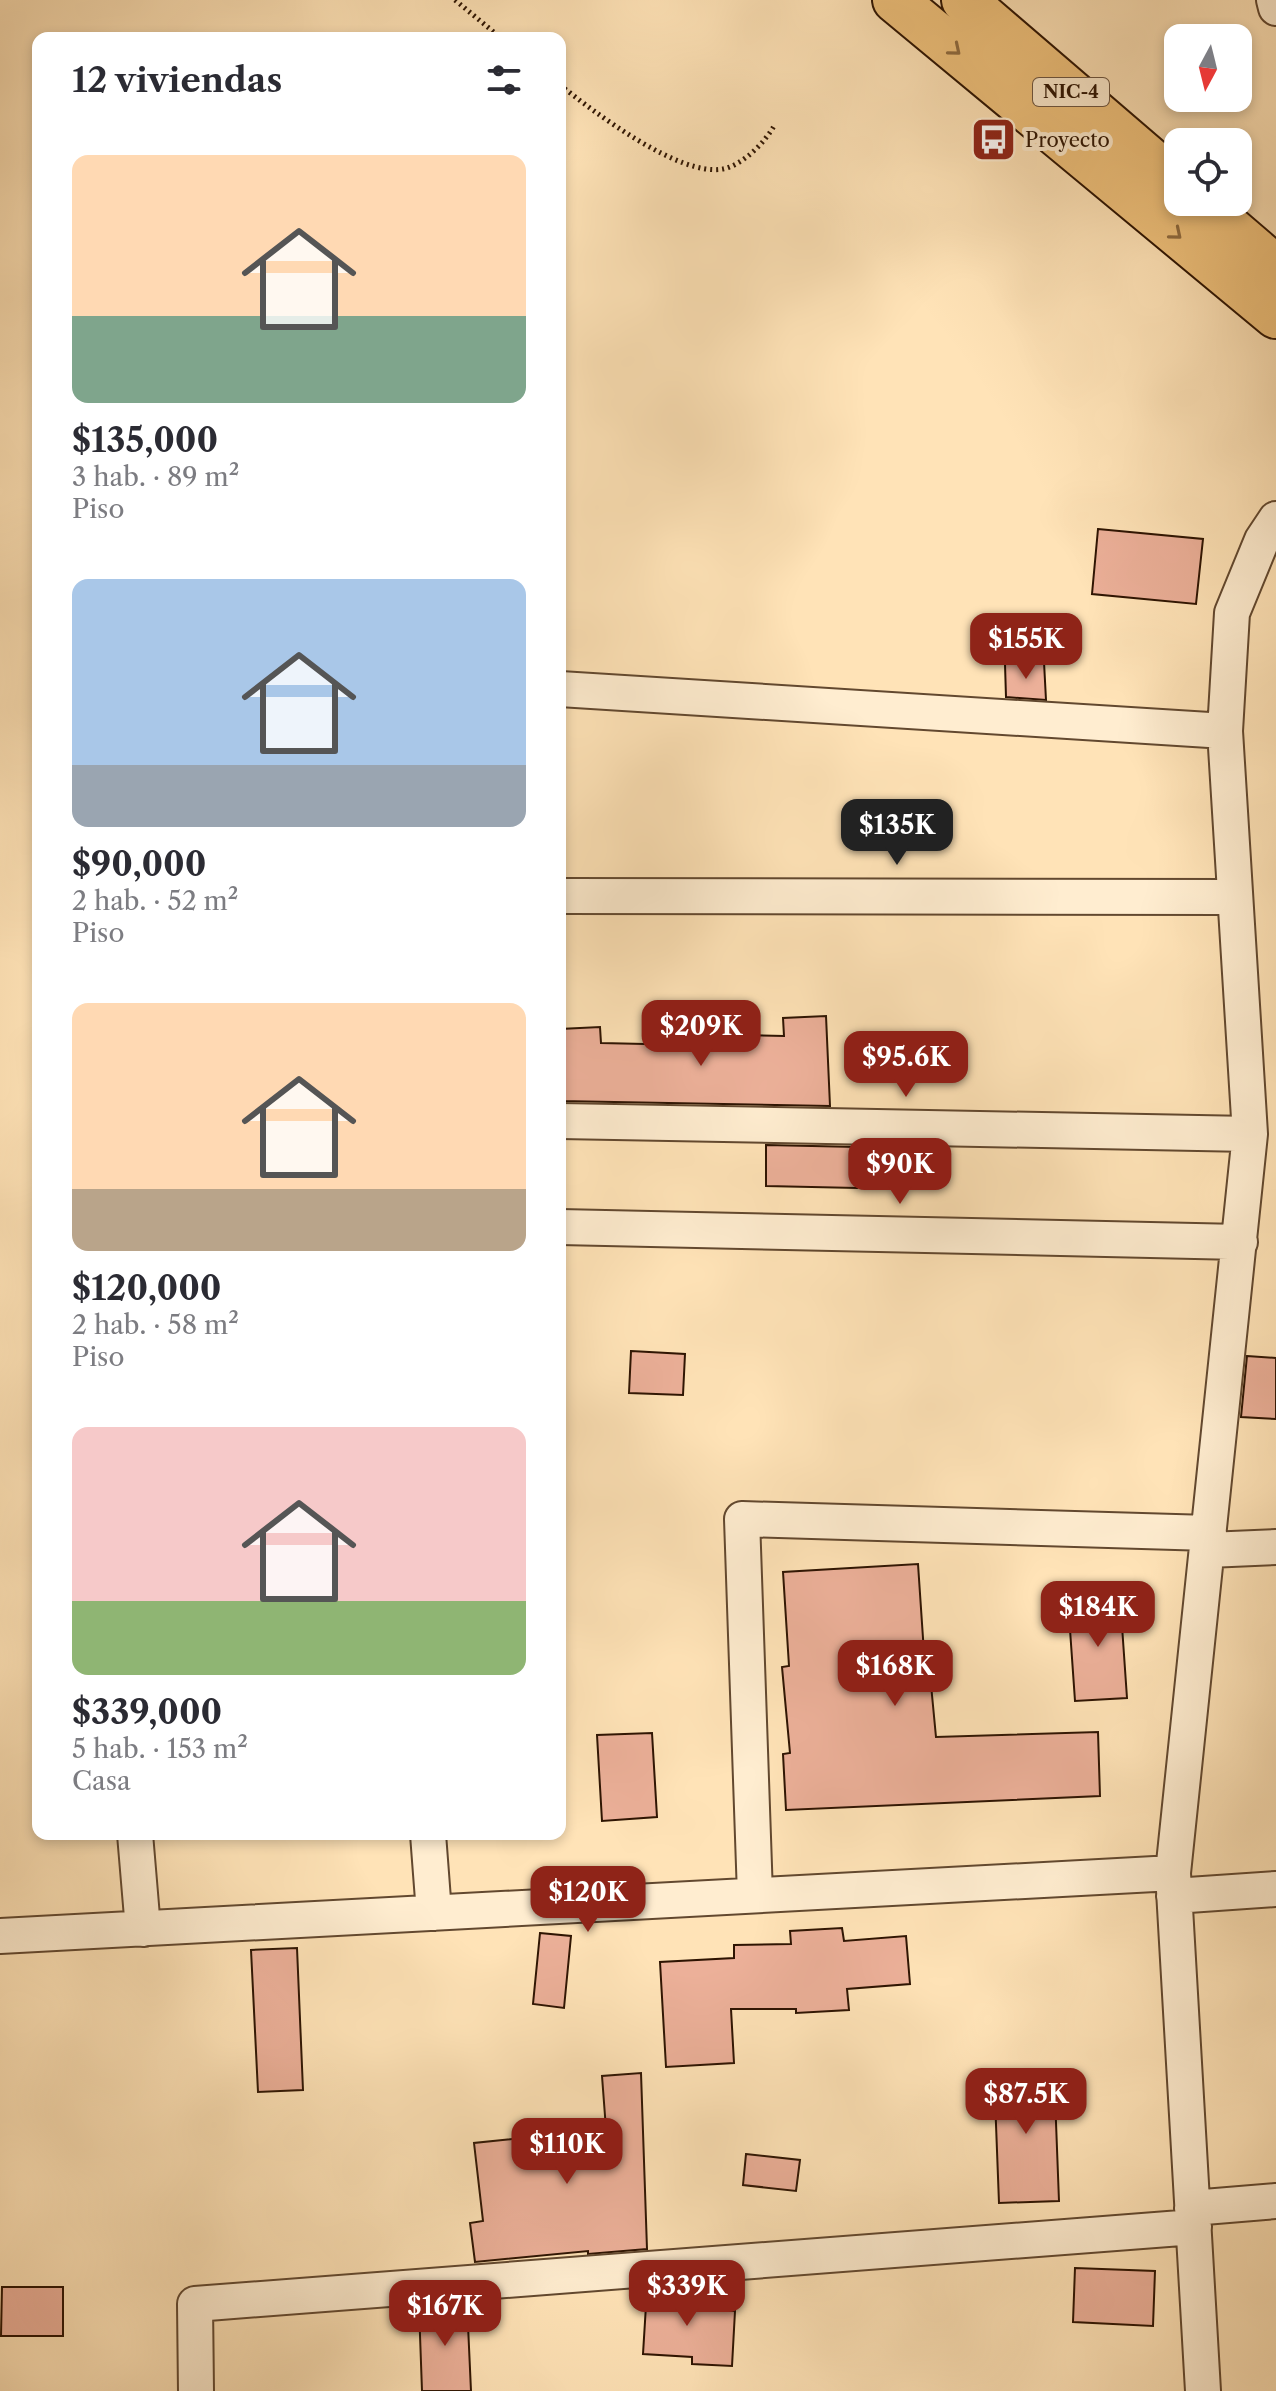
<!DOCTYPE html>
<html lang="es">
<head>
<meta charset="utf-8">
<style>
	:root { --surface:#fff; --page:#f7f7f7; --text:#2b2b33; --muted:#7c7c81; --accent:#8f2418 }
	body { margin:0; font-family:"Libre Caslon Text",serif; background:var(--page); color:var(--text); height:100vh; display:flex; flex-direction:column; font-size:30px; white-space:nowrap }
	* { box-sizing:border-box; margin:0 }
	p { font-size:26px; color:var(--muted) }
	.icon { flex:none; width:44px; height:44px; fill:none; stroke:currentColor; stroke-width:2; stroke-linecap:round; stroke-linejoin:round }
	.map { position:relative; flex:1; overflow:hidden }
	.sheet { position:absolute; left:32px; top:32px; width:534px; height:1808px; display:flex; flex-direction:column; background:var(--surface); border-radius:16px; box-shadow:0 4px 12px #0003 }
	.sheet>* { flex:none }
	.needle { width:52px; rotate:187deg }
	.controls { position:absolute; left:1164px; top:24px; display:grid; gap:16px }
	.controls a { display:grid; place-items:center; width:88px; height:88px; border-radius:16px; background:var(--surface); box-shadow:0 4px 12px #0003; font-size:40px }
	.price { position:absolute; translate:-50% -68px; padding:0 18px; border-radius:16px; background:var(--accent); color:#fff; font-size:26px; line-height:52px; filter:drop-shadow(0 2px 4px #0008) }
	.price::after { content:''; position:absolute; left:50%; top:48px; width:24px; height:18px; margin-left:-12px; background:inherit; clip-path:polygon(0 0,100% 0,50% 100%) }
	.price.active { background:#222; color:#fff }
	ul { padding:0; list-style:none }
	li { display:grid; align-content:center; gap:16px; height:424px; padding:0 40px }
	li span { display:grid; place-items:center; height:248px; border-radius:16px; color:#555 }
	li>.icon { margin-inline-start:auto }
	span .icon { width:144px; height:144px; fill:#fffc; stroke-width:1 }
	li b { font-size:34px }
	h2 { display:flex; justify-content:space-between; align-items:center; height:96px; padding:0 40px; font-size:34px }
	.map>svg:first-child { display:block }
</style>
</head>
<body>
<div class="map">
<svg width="1276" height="2391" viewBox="0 0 1276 2391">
	<rect width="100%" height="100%" fill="#ffe3b7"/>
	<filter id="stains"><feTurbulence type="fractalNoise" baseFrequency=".0025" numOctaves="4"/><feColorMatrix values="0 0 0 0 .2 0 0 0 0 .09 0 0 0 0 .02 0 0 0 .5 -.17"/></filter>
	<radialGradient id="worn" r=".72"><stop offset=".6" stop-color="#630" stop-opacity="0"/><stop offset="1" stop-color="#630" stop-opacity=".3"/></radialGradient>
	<path fill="#ecb099" stroke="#2e1402" stroke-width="2" d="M1098 529 1203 539 1196 604 1092 594Z
		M1044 662 1046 700 1006 697 1005 664Z
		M826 1016 830 1106 560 1101V1029L600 1027 601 1043 689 1045V1034L784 1036 783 1018Z
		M766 1145 858 1147 857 1188 766 1186Z
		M631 1351 685 1354 683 1395 629 1393Z
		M1247 1356 1276 1358V1419L1241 1417Z
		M918 1564 924 1653H928L936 1737 1098 1732 1100 1796 786 1810 783 1754 790 1753 782 1667 789 1666 783 1572Z
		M1120 1597 1127 1698 1075 1701 1068 1601Z
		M652 1733 657 1817 602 1821 597 1735Z
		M842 1928 844 1941 906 1936 910 1984 847 1989 849 2010 796 2013V2009H731L734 2063 666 2067 660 1962 734 1958V1945L791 1944 790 1931Z
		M540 1933 571 1936 564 2008 533 2004Z
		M297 1948 303 2090 258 2092 251 1950Z
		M1054 2070 1059 2201 999 2203 994 2072Z
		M641 2073 647 2249 588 2254V2251L475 2262 470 2223 483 2221 474 2143 606 2129 602 2076Z
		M746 2154 800 2160 796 2191 743 2185Z
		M1075 2268 1155 2271 1153 2326 1073 2322Z
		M692 2286 691 2309 735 2311 732 2366 692 2364V2357L643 2354 647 2289Z
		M2 2287H63V2336H1Z
		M467 2303 471 2391H422L419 2307Z"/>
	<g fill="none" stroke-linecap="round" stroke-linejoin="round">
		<defs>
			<path id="street" d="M1274 0 1276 8
				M560 689 1225 731
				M560 896 1234 897
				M560 1121 1250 1134
				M560 1227 1240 1242
				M1208 1550 1276 1547
				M135 1834 143 1929
				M428 1834 434 1913
				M755 1895 742 1519 1209 1533
				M1174 1896 1276 1889
				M0 1936 1173 1873
				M1192 2208 1276 2201
				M196 2391 195 2304 1194 2227
				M1203 2391 1173 1873 1250 1134 1225 731 1232 613 1262 540 1276 519"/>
			<path id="highway" d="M895 0 1276 316
				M964 0 1178 184
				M1199 202 1276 268"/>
		</defs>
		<use href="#street" stroke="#62482f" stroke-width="38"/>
		<use href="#highway" stroke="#2e1402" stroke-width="48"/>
		<path stroke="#2e1402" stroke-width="5" stroke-dasharray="2 4" stroke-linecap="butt" d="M455 0 501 38
			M560 85C594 112 679 177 723 169 743 165 765 142 774 126"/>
		<use href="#street" stroke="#ffedd0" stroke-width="34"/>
		<use href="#highway" stroke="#f0c27c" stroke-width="44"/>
	</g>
	<defs><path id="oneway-chevron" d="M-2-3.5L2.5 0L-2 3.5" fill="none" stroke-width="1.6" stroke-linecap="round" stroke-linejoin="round" transform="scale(2)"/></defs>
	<g stroke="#8f6b3f">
		<use href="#oneway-chevron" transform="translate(955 50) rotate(40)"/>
		<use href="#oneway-chevron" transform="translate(1176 234) rotate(40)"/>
	</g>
	<defs>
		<symbol id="bus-square" viewBox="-11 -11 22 22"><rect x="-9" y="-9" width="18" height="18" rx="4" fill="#8f2418" stroke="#ffedd0"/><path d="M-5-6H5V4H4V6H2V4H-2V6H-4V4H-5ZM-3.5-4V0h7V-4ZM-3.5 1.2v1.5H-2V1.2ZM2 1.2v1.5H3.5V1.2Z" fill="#fff"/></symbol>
	</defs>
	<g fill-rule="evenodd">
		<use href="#bus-square" x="968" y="114" width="51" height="51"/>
	</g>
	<g text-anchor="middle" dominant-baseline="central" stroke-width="8" stroke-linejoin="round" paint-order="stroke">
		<rect fill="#ffedd0" stroke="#6d5540" stroke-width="2" x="1033" y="78" width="76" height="28" rx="6"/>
		<g font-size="18" font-weight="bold" fill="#2e1402">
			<text x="1071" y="92">NIC-4</text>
		</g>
		<g font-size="20" fill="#2e1402" stroke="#ffedd0" text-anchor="start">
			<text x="1025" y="140">Proyecto</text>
		</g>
	</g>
	<rect width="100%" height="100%" filter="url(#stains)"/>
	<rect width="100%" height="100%" fill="url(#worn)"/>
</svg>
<div class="controls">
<a><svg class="needle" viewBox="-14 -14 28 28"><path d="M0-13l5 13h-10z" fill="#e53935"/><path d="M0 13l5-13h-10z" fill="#7c7c81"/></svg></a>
<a><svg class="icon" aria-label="locate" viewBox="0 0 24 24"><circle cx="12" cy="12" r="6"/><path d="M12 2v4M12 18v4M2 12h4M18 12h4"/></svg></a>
</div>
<b class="price" style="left:1026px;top:681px">$155K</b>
<b class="price active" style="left:897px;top:867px">$135K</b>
<b class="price" style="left:701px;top:1068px">$209K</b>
<b class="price" style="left:906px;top:1099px">$95.6K</b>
<b class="price" style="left:900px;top:1206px">$90K</b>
<b class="price" style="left:1098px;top:1649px">$184K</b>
<b class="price" style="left:895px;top:1708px">$168K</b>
<b class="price" style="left:588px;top:1934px">$120K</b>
<b class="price" style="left:1026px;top:2136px">$87.5K</b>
<b class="price" style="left:567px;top:2186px">$110K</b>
<b class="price" style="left:687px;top:2328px">$339K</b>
<b class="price" style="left:445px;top:2348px">$167K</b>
<section class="sheet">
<h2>12 viviendas<svg class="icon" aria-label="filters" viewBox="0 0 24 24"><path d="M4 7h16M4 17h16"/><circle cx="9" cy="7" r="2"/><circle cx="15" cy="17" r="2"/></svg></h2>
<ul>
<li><span style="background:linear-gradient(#ffd9b3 65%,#7fa58c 0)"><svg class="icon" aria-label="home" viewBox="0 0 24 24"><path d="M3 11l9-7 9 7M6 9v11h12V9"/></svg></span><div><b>$135,000</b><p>3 hab. · 89 m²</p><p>Piso</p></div></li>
<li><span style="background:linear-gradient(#a9c7e8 75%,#9aa5b1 0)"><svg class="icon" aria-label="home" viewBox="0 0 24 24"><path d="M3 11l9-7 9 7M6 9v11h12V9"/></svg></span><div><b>$90,000</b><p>2 hab. · 52 m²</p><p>Piso</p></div></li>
<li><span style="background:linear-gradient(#ffd9b3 75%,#b9a48a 0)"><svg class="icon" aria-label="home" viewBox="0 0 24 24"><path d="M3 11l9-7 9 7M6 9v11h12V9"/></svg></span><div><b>$120,000</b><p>2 hab. · 58 m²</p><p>Piso</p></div></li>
<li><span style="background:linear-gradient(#f6c9c9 70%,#8fb573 0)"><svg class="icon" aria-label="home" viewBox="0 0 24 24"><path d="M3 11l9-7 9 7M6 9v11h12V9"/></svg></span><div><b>$339,000</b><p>5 hab. · 153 m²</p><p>Casa</p></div></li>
</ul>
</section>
</div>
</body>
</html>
